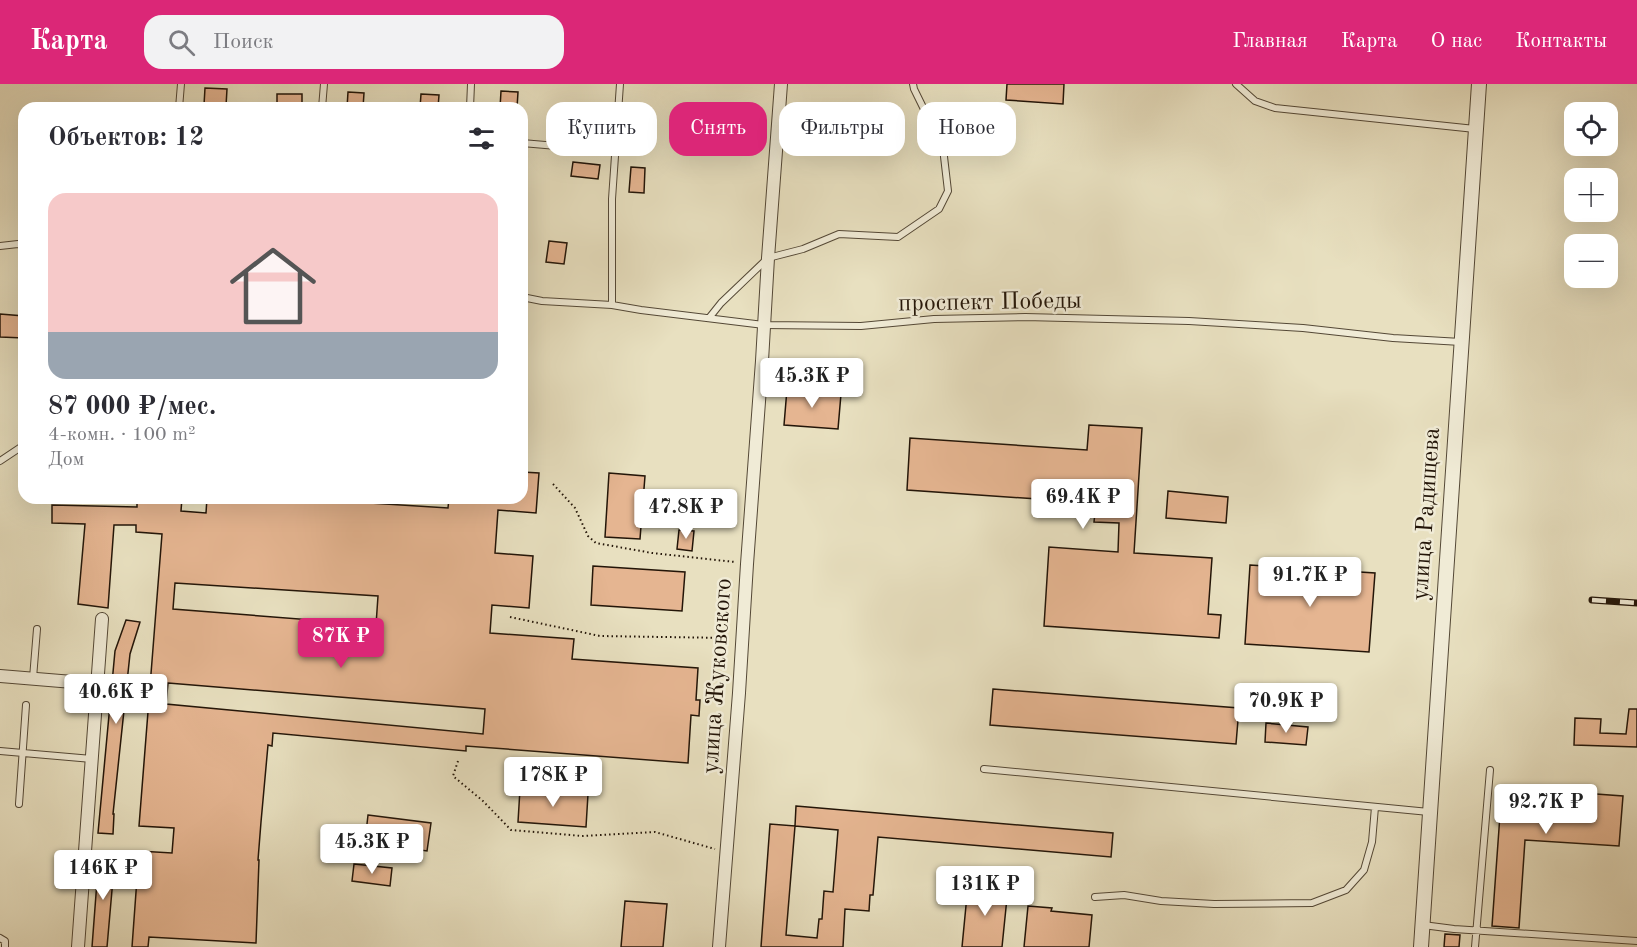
<!DOCTYPE html>
<html lang="ru">
<head>
<meta charset="utf-8">
<style>
	:root { --surface:#fff; --page:#f2f2f3; --text:#2b2b33; --muted:#7c7c81; --accent:#db2777 }
	body { margin:0; font-family:"Old Standard TT",serif; background:var(--page); color:var(--text); height:100vh; display:flex; flex-direction:column; font-size:22px; white-space:nowrap }
	* { box-sizing:border-box; margin:0 }
	p { font-size:20px; color:var(--muted) }
	.icon { flex:none; width:33px; height:33px; fill:none; stroke:currentColor; stroke-width:2; stroke-linecap:round; stroke-linejoin:round }
	.map { position:relative; flex:1; overflow:hidden }
	.drawer { position:absolute; left:18px; top:18px; width:510px; height:402px; display:flex; flex-direction:column; background:var(--surface); border-radius:18px; box-shadow:0 6px 24px #0002 }
	.drawer>* { flex:none }
	.top-card { position:absolute; left:546px; top:18px; width:570px; height:54px; display:flex; gap:12px }
	.buttons { position:absolute; left:1564px; top:18px; display:grid; gap:12px }
	.buttons a { display:grid; place-items:center; width:54px; height:54px; border-radius:12px; background:var(--surface); box-shadow:0 6px 24px #0002; font-size:30px }
	.price { position:absolute; translate:-50% -51px; padding:0 14px; border-radius:6px; background:#fff; color:#222; font-size:20px; line-height:39px; filter:drop-shadow(0 2px 3px #0008) }
	.price::after { content:''; position:absolute; left:50%; top:36px; width:18px; height:14px; margin-left:-9px; background:inherit; clip-path:polygon(0 0,100% 0,50% 100%) }
	.price.selected { background:var(--accent); color:#fff }
	ul { padding:0; list-style:none }
	li { display:grid; align-content:center; gap:12px; height:318px; padding:0 30px }
	li span { display:grid; place-items:center; height:186px; border-radius:18px; color:#555 }
	li>.icon { margin-inline-start:auto }
	span .icon { width:108px; height:108px; fill:#fffc; stroke-width:1 }
	li b { font-size:26px }
	h2 { display:flex; justify-content:space-between; align-items:center; height:72px; padding:0 30px; font-size:26px }
	.tag { padding:0 21px; border-radius:18px; background:var(--surface); box-shadow:0 6px 24px #0002; font-size:21px; line-height:54px }
	.tag.selected { background:var(--accent); color:#fff }
	header { display:flex; align-items:center; gap:36px; box-sizing:border-box; height:84px; padding:0 30px; background:var(--accent); color:#fff }
	header strong { font-size:28px }
	nav { display:flex; gap:33px; margin-inline-start:auto; font-size:21px }
	.search { width:420px; height:54px; background:var(--page); display:flex; align-items:center; gap:15px; box-sizing:border-box; padding:0 21px; border-radius:18px; color:var(--muted); font-size:22px }
	.map>svg:first-child { display:block }
</style>
</head>
<body>
<header>
<strong>Карта</strong>
<div class="search"><svg class="icon" aria-label="search" viewBox="0 0 24 24"><circle cx="10" cy="10" r="6"/><path d="M15 15l6 6"/></svg>Поиск</div>
<nav><a>Главная</a><a>Карта</a><a>О нас</a><a>Контакты</a></nav>
</header>
<div class="map">
<svg width="1637" height="863" viewBox="0 0 1637 863">
	<rect width="100%" height="100%" fill="#e8e0c0"/>
	<filter id="stains"><feTurbulence type="fractalNoise" baseFrequency=".00333" numOctaves="4"/><feColorMatrix values="0 0 0 0 .2 0 0 0 0 .09 0 0 0 0 .02 0 0 0 .5 -.17"/></filter>
	<radialGradient id="worn" r=".72"><stop offset=".6" stop-color="#630" stop-opacity="0"/><stop offset="1" stop-color="#630" stop-opacity=".3"/></radialGradient>
	<path fill="#e5b591" stroke="#231508" stroke-width="1.5" fill-rule="evenodd" d="M1007 0H1064L1063 20 1006 16Z
		M205 4 227 5 226 22 204 21Z
		M501 7 518 8 517 24H500Z
		M348 8 364 9 363 24H347Z
		M277 10H302V24H277Z
		M421 10 439 11 438 24H420Z
		M585 20 600 22 597 43 583 41Z
		M637 33 651 34 650 55 636 54Z
		M573 78 600 81 598 95 571 92Z
		M631 83 645 84 644 109 629 108Z
		M549 157 567 159 564 180 546 178Z
		M0 230 24 232V254L0 253Z
		M787 305 841 310 838 345 784 341Z
		M1089 341 1142 344 1134 469 1212 474 1208 530 1221 531 1219 554 1044 542 1049 463 1118 468 1119 439 1094 438 1096 419 907 406 910 354 1087 366Z
		M522 388 539 389 536 429 498 426 495 469 533 472 529 524 492 521 490 549 574 555 572 575 698 584 696 616H700L699 632 691 631 688 679 466 662V667L273 649 272 662 268 661 261 738 258 776H259L256 859 149 853 148 863H132L139 767 172 769 174 744 139 742 162 450 136 448V441H114L108 524 78 520 85 440 52 439V421L137 423V414H182L181 427 206 429 207 414H370V419L448 424 449 414H522ZM175 499 378 512 376 541 173 525ZM168 599 485 625 483 650 166 620Z
		M609 389 645 392 640 455 605 453Z
		M1168 407 1228 413 1226 439 1166 434Z
		M679 446 694 447 692 467 677 465Z
		M1250 481 1375 489 1369 568 1245 560Z
		M593 482 685 488 682 527 591 521Z
		M126 536 140 538 130 570 113 730H114L113 750 98 749 115 567Z
		M993 605 1239 624 1236 660 990 641Z
		M1629 625H1637V663L1574 661 1575 634 1601 635 1600 649 1626 650Z
		M1266 639 1308 643 1306 661 1265 658Z
		M1502 703 1623 712 1619 762 1525 756 1519 844 1492 842Z
		M520 705 588 710 586 743 518 738Z
		M796 722 1113 749 1111 773 878 753 873 811H870L869 827 845 825 843 863H761L770 740 795 742ZM795 742 838 746 833 808 824 807 822 835H819L817 854 786 851Z
		M368 731 431 739 427 767 365 758Z
		M99 771 115 772 107 863H92Z
		M354 780 392 784 390 802 352 797Z
		M968 801 1008 804 1002 863H962Z
		M625 817 667 820 663 863H621Z
		M1028 822 1052 824 1051 827 1092 831 1089 863H1024Z
		M1445 850 1460 851 1459 863H1444Z"/>
	<g fill="none" stroke-linecap="round" stroke-linejoin="round">
		<defs>
			<path id="service" d="M1236 0 1255 17 1275 24 1475 45
				M179 24 181 0
				M322 24 324 0
				M470 24 471 0
				M522 59 615 67
				M0 162 18 160 24 161
				M522 213 542 217 612 221 641 226 764 241 861 242 934 235 1025 233 1189 237 1303 244 1393 254 1461 258
				M612 221V115L620 0
				M709 234 721 219 768 174 803 165 839 150 898 153 939 125 948 107 943 64 914 5 913 0
				M0 377 24 361
				M33 594 37 545
				M0 667 92 675
				M984 685 1429 728
				M19 720 26 621
				M1095 813 1124 811 1161 817 1214 820 1312 819 1346 806 1364 786 1372 758 1375 723
				M1423 841 1454 845 1637 857
				M0 854 5 857V863
				M1475 863 1490 686"/>
			<path id="minor" d="M0 592 97 600
				M78 863 102 535
				M719 863 739 609 747 480 762 277 768 174 781 0"/>
			<path id="tertiary" d="M1421 863 1479 0"/>
		</defs>
		<use href="#service" stroke="#544836" stroke-width="8"/>
		<use href="#minor" stroke="#544836" stroke-width="14"/>
		<use href="#tertiary" stroke="#544836" stroke-width="16"/>
		<path stroke="#231508" stroke-width="2" stroke-dasharray="1.5 3" stroke-linecap="butt" d="M553 400 575 424 588 452 596 459 652 469 735 478
			M510 533 600 552 728 554
			M458 677 453 692 483 717 511 746 582 752 655 748 715 765"/>
		<use href="#service" stroke="#f0ebd6" stroke-width="6"/>
		<use href="#minor" stroke="#f0ebd6" stroke-width="12"/>
		<use href="#tertiary" stroke="#f0ebd6" stroke-width="14"/>
		<defs>
			<path id="rail" d="M1592 516 1637 519"/>
		</defs>
		<use href="#rail" stroke="#231508" stroke-width="7"/>
		<use href="#rail" stroke="#f0ebd6" stroke-width="4.5" stroke-dasharray="14" stroke-linecap="butt"/>
	</g>
	<g text-anchor="middle" dominant-baseline="central" stroke-width="5" stroke-linejoin="round" paint-order="stroke">
		<g font-size="24" fill="#231508" stroke="#f0ebd6">
			<text transform="translate(990 219) rotate(-1)">проспект Победы</text>
			<text transform="translate(1427 430) rotate(-86)">улица Радищева</text>
			<text transform="translate(718 592) rotate(-86)">улица Жуковского</text>
		</g>
	</g>
	<rect width="100%" height="100%" filter="url(#stains)"/>
	<rect width="100%" height="100%" fill="url(#worn)"/>
</svg>
<div class="buttons">
<a><svg class="icon" aria-label="locate" viewBox="0 0 24 24"><circle cx="12" cy="12" r="6"/><path d="M12 2v4M12 18v4M2 12h4M18 12h4"/></svg></a>
<a>+</a>
<a>−</a>
</div>
<b class="price" style="left:812px;top:325px">45.3K ₽</b>
<b class="price" style="left:1083px;top:446px">69.4K ₽</b>
<b class="price" style="left:686px;top:456px">47.8K ₽</b>
<b class="price" style="left:1310px;top:524px">91.7K ₽</b>
<b class="price selected" style="left:341px;top:585px">87K ₽</b>
<b class="price" style="left:116px;top:641px">40.6K ₽</b>
<b class="price" style="left:1286px;top:650px">70.9K ₽</b>
<b class="price" style="left:553px;top:724px">178K ₽</b>
<b class="price" style="left:1546px;top:751px">92.7K ₽</b>
<b class="price" style="left:372px;top:791px">45.3K ₽</b>
<b class="price" style="left:103px;top:817px">146K ₽</b>
<b class="price" style="left:985px;top:833px">131K ₽</b>
<div class="top-card">
<a class="tag">Купить</a>
<a class="tag selected">Снять</a>
<a class="tag">Фильтры</a>
<a class="tag">Новое</a>
</div>
<section class="drawer">
<h2>Объектов: 12<svg class="icon" aria-label="filters" viewBox="0 0 24 24"><path d="M4 7h16M4 17h16"/><circle cx="9" cy="7" r="2"/><circle cx="15" cy="17" r="2"/></svg></h2>
<ul>
<li><span style="background:linear-gradient(#f6c9c9 75%,#9aa5b1 0)"><svg class="icon" aria-label="home" viewBox="0 0 24 24"><path d="M3 11l9-7 9 7M6 9v11h12V9"/></svg></span><div><b>87 000 ₽/мес.</b><p>4-комн. · 100 m²</p><p>Дом</p></div></li>
</ul>
</section>
</div>
</body>
</html>
